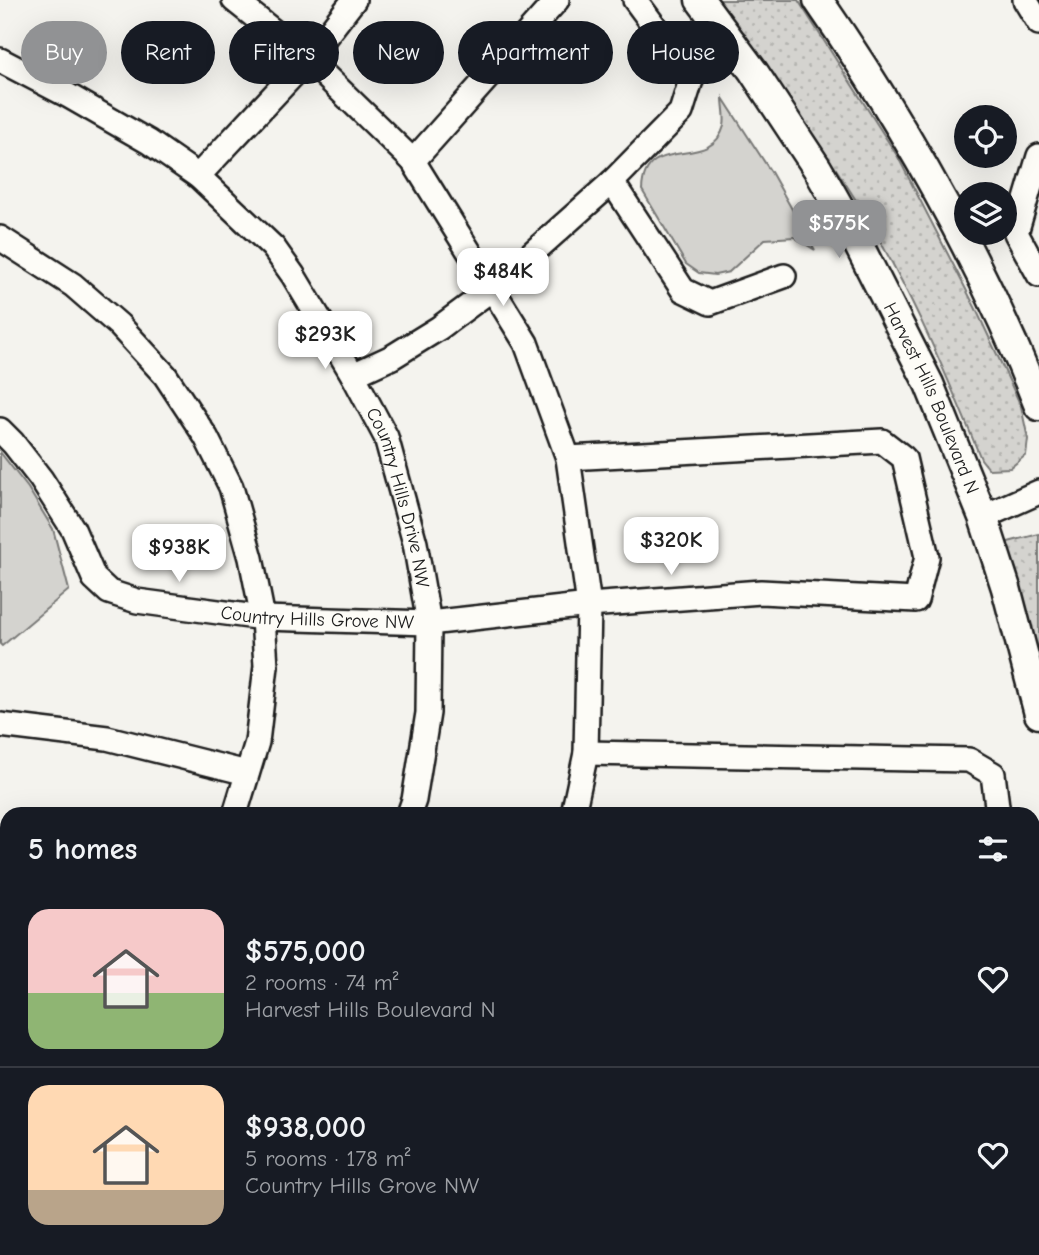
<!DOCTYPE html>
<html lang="en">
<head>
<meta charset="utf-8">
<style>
	:root { --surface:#171b24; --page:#242831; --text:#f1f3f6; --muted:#9ea1a6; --line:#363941; --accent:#919294 }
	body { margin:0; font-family:"Comic Neue",sans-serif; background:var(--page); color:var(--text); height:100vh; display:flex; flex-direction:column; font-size:26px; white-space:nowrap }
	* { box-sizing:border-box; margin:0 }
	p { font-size:23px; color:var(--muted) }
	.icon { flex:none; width:38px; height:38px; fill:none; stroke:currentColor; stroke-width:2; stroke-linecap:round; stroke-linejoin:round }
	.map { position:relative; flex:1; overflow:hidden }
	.side { position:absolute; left:0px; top:807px; width:1040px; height:450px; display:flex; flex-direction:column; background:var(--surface); border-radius:21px 21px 0 0; box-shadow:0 7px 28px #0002 }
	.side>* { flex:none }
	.top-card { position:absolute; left:21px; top:21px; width:998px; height:63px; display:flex; gap:14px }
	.controls { position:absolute; left:954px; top:105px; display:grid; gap:14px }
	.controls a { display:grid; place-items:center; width:63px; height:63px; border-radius:50%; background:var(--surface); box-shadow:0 7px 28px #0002; font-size:35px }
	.price { position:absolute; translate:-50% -60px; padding:0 16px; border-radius:14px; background:#fff; color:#222; font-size:23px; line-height:46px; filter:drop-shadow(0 2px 4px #0008) }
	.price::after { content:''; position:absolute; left:50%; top:42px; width:21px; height:16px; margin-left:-10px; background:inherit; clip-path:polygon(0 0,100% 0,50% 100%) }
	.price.current { background:var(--accent); color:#fff }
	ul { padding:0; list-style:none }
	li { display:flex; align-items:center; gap:21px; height:175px; padding:0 28px }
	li+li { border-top:2px solid var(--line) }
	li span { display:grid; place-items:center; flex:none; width:196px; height:140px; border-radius:21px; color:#555 }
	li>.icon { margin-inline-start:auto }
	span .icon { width:84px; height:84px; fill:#fffc; stroke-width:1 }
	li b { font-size:30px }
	h2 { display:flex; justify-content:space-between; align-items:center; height:84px; padding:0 28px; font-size:30px }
	.tag { padding:0 24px; border-radius:32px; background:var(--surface); box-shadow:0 7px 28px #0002; font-size:24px; line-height:63px }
	.tag.current { background:var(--accent); color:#fff }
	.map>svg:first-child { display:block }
</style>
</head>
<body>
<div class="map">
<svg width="1039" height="1255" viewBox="0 0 1039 1255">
	<defs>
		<pattern id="grass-dots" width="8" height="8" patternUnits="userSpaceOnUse" patternTransform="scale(1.75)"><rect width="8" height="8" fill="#d4d3cf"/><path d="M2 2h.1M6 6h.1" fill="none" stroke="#b5b5b1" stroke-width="1.8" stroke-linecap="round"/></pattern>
	</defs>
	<rect width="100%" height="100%" fill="#f4f3ee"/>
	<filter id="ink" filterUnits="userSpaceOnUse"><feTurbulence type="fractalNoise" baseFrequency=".0143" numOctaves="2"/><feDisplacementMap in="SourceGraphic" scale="14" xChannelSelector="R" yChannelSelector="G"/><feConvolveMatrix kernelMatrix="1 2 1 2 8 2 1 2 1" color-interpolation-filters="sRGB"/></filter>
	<g filter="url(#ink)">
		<path fill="url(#grass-dots)" stroke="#787876" stroke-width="2" d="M713 0H798L898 157 975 307 1021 406 1028 439 1026 455 1010 468 989 469 981 459C943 365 902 271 847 186 806 122 758 61 713 0Z
			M1039 534V675L1007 557 1008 542Z"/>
		<path fill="#d4d3cf" stroke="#787876" stroke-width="2" d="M723 98 771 172 815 250 794 237 765 239 729 272 715 275 699 273 686 264 642 190C644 131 711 173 724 126 726 118 723 106 723 98Z
			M0 452 28 488 53 529 69 590 2 646 0 644Z
			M0 1206 7 1208V1250H135L150 1255H0Z"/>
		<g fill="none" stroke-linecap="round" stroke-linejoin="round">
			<defs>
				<g id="minor">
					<path d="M234 0 308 59 413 161 526 343 568 458 589 605 586 753 573 814"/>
					<path d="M1025 0 1039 23"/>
					<path id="s1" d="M0 60 69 96 149 142 198 176 273 247 293 275 353 375 386 437 415 543 429 623 428 713 414 800 409 814"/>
					<path d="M1039 156 1016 233 1039 275"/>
					<path d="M413 161 557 0"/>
					<path d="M198 176 308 59 354 0"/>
					<path d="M612 182 683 290 710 303 784 276"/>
					<path d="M0 238 73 285 119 325 165 375 206 437 231 487 251 558 263 618 266 666 257 742 235 814"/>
					<path d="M353 375 392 357 439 328 493 288 612 182 681 112 692 77 635 0"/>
					<path id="s2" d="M0 430 13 443 41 479 73 529 94 578 109 592 137 601 263 618 429 623 589 605 761 592 916 600 927 557 904 458 882 441 568 458"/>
					<path d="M983 517 1039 492"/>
					<path d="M0 725 107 738 247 773"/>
					<path d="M586 753 969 760 993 774 998 814"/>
					<path d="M0 876 7 877"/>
					<path d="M0 1030 7 1031"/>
					<path d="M0 1190 7 1192"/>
					<path d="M188 1250 208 1255"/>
					<path d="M337 1250 357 1255"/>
					<path d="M257 1255 259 1250"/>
					<path d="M423 1255 425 1250"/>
					<path d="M578 1255 580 1250"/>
					<path d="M726 1255 727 1250"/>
				</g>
				<g id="major">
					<path id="s3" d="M700 0 753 71 817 168 843 214 929 384 983 517 1006 588 1039 714"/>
					<path d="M818 0C906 127 982 262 1039 406"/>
				</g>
			</defs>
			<use href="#minor" stroke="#1c1c1c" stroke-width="28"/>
			<use href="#major" stroke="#1c1c1c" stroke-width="33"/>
			<use href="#minor" stroke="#fdfcf7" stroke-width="23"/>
			<use href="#major" stroke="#fdfcf7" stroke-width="28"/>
		</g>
	</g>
	<g text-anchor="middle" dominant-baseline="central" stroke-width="5" stroke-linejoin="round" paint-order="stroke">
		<g font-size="19" fill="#1c1c1c" stroke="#fdfcf7">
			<text stroke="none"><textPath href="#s3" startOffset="462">Harvest Hills Boulevard N</textPath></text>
			<text stroke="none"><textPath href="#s1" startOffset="616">Country Hills Drive NW</textPath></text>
			<text stroke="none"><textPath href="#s2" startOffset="408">Country Hills Grove NW</textPath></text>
		</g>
	</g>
</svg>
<div class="controls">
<a><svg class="icon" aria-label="locate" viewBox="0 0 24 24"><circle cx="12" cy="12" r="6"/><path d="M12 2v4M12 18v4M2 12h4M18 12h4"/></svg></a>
<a><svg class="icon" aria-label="layers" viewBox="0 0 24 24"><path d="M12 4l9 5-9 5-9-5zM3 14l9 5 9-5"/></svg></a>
</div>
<b class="price current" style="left:839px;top:260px">$575K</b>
<b class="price" style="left:503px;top:308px">$484K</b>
<b class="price" style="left:325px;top:371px">$293K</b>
<b class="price" style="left:671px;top:577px">$320K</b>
<b class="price" style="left:179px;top:584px">$938K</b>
<div class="top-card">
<a class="tag current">Buy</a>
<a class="tag">Rent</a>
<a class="tag">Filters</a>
<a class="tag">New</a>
<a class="tag">Apartment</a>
<a class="tag">House</a>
</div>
<section class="side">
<h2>5 homes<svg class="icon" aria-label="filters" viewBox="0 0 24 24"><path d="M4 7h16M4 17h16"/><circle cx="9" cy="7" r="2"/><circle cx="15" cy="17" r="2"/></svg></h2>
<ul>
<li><span style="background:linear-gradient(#f6c9c9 60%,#8fb573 0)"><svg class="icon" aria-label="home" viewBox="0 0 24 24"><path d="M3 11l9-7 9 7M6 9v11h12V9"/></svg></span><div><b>$575,000</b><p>2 rooms · 74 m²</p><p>Harvest Hills Boulevard N</p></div><svg class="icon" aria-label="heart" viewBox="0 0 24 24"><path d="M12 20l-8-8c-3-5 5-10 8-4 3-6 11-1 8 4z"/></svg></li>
<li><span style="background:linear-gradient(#ffd9b3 75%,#b9a48a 0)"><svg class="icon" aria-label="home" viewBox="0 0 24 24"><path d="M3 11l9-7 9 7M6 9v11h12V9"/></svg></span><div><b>$938,000</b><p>5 rooms · 178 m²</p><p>Country Hills Grove NW</p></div><svg class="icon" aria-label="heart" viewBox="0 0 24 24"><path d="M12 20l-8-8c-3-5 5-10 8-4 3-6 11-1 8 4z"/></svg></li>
</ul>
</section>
</div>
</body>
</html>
